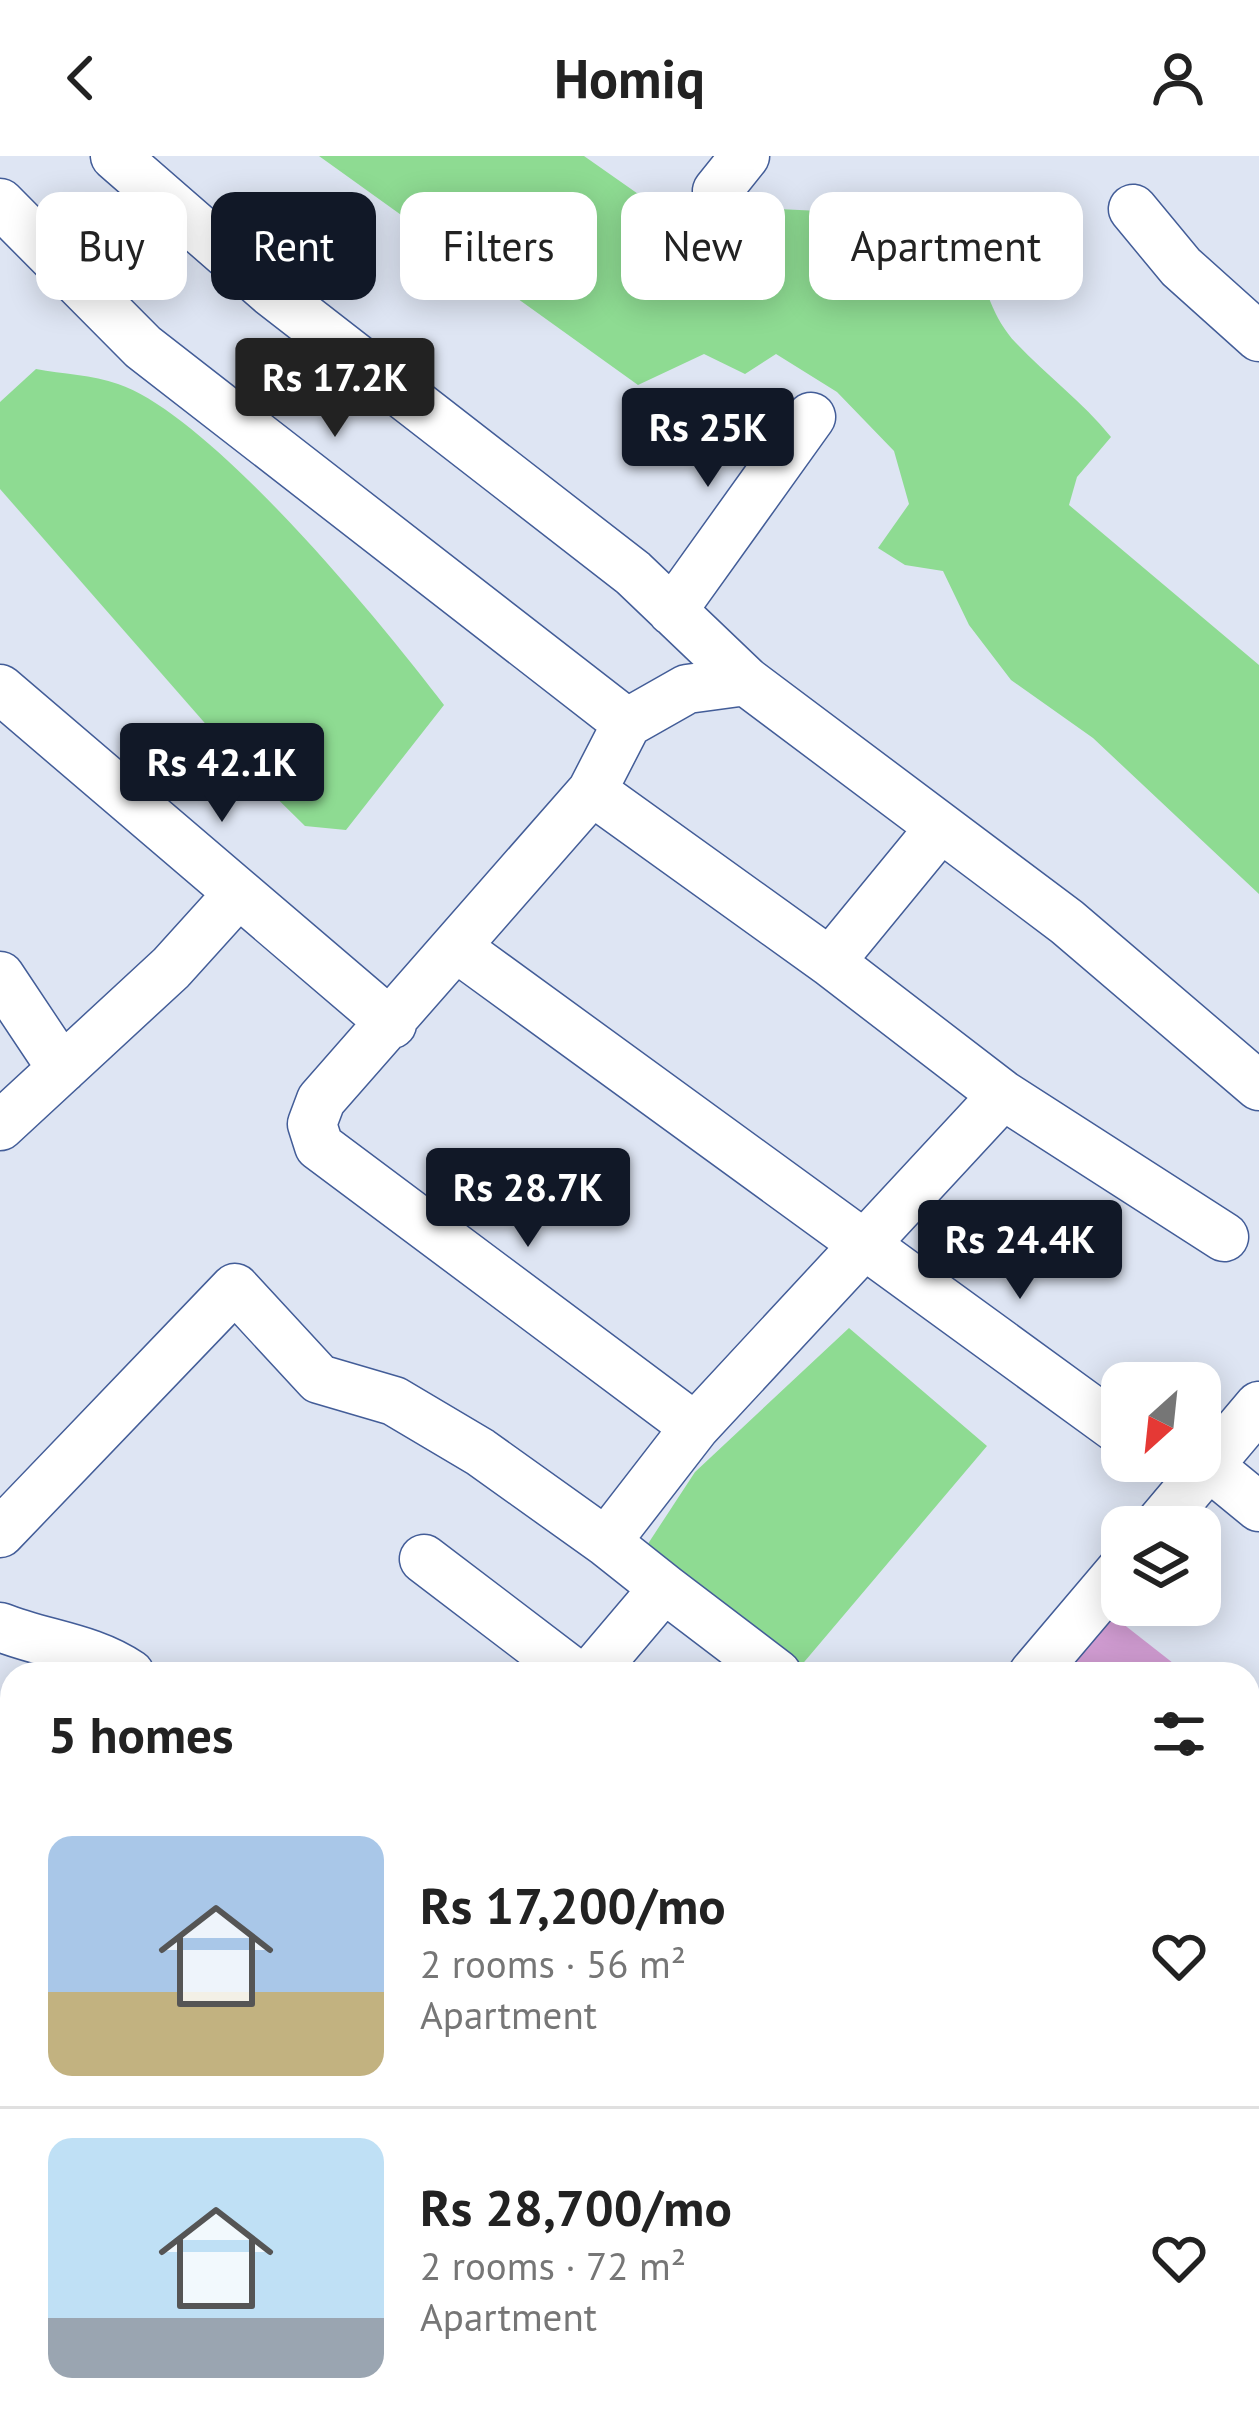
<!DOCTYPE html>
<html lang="en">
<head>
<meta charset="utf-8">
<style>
	:root { --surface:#fff; --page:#f6f6f6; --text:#222; --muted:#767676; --line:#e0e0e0; --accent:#111827 }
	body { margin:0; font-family:"PT Sans",sans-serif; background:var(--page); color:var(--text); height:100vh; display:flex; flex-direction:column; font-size:45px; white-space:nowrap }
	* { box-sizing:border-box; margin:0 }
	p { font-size:39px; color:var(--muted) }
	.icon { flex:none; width:66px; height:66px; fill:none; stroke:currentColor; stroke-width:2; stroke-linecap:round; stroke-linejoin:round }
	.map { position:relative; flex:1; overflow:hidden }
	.side { position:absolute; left:0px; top:1506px; width:1260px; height:771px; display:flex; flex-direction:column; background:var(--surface); border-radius:36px 36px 0 0; box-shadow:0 6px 30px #0003 }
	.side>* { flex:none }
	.hud { position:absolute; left:36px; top:36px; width:1188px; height:108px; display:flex; gap:24px }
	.needle { width:78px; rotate:207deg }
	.tools { position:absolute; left:1101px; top:1206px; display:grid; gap:24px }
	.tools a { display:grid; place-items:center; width:120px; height:120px; border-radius:24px; background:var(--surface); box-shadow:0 6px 30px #0003; font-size:60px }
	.price { position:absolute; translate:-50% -102px; padding:0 27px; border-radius:12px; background:var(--accent); color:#fff; font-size:39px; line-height:78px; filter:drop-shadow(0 3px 6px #0008) }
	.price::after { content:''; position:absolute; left:50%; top:72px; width:36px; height:27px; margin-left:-18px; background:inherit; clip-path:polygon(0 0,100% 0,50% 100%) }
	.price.active { background:#222; color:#fff }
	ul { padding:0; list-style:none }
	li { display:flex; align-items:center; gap:36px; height:300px; padding:0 48px }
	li+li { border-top:3px solid var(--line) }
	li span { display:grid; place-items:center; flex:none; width:336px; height:240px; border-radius:24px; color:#555 }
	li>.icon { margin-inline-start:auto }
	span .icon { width:144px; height:144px; fill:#fffc; stroke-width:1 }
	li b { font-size:51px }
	h2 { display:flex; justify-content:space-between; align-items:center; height:144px; padding:0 48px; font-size:51px }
	.tag { padding:0 42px; border-radius:24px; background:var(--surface); box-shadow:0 6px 30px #0003; font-size:42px; line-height:108px }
	.tag.active { background:var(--accent); color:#fff }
	header { display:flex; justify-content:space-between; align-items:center; height:156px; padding:0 48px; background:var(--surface); font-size:54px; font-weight:700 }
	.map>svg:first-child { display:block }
</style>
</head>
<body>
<header><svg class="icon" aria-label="back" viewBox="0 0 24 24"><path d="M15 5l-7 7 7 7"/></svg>Homiq<svg class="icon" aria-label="person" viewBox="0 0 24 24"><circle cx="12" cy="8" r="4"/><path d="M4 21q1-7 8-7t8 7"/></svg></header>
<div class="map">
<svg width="1259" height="2275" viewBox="0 0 1259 2275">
	<rect width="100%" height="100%" fill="#dee5f3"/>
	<path fill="#d29dd3" d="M1104 1453 1187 1518H1051Z
		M1248 1566 1259 1574V1870L1248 1887Z
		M454 2265H823L837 2275H446Z"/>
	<path fill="#8edb92" d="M319 0H584L651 47 948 61 969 43C977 91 980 149 1016 187 1047 220 1082 245 1111 281L1077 321 1069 349 1259 509V738L1093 582 1011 524 969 469 943 415 905 409 878 392 909 348 894 295 837 236 776 198 745 218 704 198 638 229Z
		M36 213C62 218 93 219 118 228 212 260 381 466 444 549L346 674 305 670 231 597 0 333V246Z
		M849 1172 987 1290 794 1518 638 1403 695 1316Z
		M12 1810V1968C0 1925 0 1850 12 1810Z"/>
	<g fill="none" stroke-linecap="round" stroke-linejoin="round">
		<defs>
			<path id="street" d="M115 0 271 136 633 417 746 525 1067 766 1259 930
				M717 35 745 0
				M0 47 143 191 627 567
				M1133 53 1181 111 1259 181
				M672 455 811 261
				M746 525 687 533 627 567 592 635 321 944 312 968 319 990 695 1271 1003 939
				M0 533 392 868
				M592 635 830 806 1003 939 1224 1081
				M457 792 1122 1276
				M830 806 940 672
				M0 820 62 913
				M0 970 171 812 237 739
				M1209 1310 1259 1351
				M1157 1371 1259 1250
				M0 1377 235 1132 319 1223 394 1245 480 1296 606 1386
				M424 1403 575 1518
				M664 1432 777 1518
				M0 1471C45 1489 90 1491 130 1518
				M591 1518 664 1432 606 1386 695 1271
				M1033 1518 1122 1413
				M0 1761 12 1749
				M1248 2057 1259 2042
				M0 2208 12 2191
				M855 2265 869 2275
				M263 2275 270 2265
				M420 2275 428 2265
				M1087 2275 1094 2265"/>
		</defs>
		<use href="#street" stroke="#435d98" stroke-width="51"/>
		<use href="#street" stroke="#fff" stroke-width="48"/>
	</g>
</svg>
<div class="tools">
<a><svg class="needle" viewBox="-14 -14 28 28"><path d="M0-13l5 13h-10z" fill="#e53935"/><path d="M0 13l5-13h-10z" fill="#767676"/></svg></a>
<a><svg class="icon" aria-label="layers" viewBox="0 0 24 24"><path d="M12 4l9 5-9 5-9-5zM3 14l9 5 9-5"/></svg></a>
</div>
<b class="price active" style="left:335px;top:284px">Rs 17.2K</b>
<b class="price" style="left:708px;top:334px">Rs 25K</b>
<b class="price" style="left:222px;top:669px">Rs 42.1K</b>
<b class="price" style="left:528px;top:1094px">Rs 28.7K</b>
<b class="price" style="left:1020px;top:1146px">Rs 24.4K</b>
<div class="hud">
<a class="tag">Buy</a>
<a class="tag active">Rent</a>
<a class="tag">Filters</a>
<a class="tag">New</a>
<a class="tag">Apartment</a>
</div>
<section class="side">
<h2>5 homes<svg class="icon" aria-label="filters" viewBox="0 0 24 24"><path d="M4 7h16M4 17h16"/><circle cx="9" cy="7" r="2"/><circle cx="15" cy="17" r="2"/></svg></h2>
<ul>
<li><span style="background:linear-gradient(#a9c7e8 65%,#c2b280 0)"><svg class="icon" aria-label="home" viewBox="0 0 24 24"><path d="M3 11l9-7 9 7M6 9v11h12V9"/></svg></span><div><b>Rs 17,200/mo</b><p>2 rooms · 56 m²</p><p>Apartment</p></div><svg class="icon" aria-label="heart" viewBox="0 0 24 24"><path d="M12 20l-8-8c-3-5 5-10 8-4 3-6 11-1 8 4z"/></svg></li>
<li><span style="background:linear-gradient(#bfe0f5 75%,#9aa5b1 0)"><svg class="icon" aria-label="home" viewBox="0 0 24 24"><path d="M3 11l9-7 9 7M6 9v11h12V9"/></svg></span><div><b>Rs 28,700/mo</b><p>2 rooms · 72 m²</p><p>Apartment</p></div><svg class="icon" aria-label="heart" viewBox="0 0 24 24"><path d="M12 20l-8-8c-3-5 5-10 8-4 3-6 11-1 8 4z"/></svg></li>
</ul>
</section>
</div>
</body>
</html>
